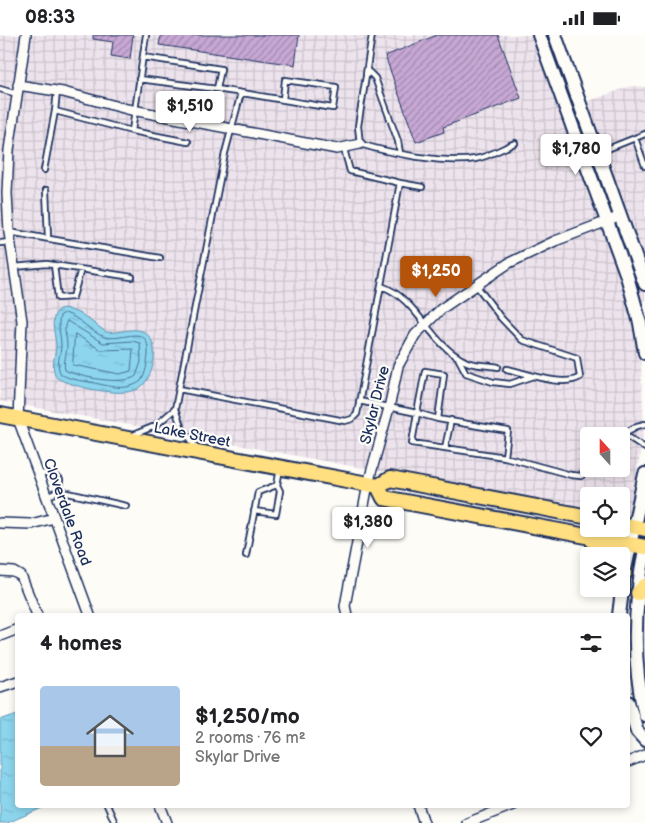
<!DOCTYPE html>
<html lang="en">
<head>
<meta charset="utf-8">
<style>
	:root { --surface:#fff; --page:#f2f2f2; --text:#202124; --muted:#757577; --line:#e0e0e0; --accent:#b45309 }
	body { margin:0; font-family:"Balsamiq Sans",sans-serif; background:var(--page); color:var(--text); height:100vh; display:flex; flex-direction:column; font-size:19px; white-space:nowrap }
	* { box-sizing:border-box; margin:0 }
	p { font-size:16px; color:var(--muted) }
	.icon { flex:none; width:28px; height:28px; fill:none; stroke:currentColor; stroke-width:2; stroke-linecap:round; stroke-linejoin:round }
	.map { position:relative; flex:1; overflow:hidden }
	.sheet { position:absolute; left:15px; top:578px; width:615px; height:195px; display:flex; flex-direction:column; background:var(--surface); border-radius:5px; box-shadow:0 2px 8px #0003 }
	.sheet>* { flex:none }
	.needle { width:32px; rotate:339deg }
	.tools { position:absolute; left:580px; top:392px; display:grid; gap:10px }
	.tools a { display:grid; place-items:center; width:50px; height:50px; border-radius:5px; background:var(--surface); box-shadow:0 2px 8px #0003; font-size:25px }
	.price { position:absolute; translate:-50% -42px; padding:0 11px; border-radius:5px; background:#fff; color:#222; font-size:16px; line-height:32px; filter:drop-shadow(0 1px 2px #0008) }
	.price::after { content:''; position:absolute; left:50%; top:30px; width:15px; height:11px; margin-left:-8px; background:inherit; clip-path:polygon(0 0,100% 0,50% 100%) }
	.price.current { background:var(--accent); color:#fff }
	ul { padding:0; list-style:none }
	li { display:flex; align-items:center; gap:15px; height:125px; padding:0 25px }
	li+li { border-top:1px solid var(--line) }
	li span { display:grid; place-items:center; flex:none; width:140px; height:100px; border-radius:5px; color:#555 }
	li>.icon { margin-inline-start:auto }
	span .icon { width:60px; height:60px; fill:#fffc; stroke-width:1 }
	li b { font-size:21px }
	h2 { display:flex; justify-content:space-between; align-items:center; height:60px; padding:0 25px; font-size:21px }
	.status { display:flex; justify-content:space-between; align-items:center; height:35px; padding:0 25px; background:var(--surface); direction:ltr }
	.status svg { height:14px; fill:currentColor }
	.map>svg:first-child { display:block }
</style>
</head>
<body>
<div class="status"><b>08:33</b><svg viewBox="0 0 49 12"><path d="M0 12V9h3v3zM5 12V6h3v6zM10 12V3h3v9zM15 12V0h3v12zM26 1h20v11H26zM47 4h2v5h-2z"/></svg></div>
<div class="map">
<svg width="645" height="788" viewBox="0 0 645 788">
	<defs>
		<pattern id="industrial-grid" width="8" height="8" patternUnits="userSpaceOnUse" patternTransform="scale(1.25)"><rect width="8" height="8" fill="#ede3ec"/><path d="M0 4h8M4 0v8" fill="none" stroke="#cbc3cd"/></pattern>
		<pattern id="grass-tufts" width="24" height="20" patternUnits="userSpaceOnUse" patternTransform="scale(1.25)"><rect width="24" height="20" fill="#abdb9b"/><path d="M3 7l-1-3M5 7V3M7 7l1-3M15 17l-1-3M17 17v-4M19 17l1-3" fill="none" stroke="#93bc88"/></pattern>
		<pattern id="water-ripples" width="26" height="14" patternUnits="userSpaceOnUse" patternTransform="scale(1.25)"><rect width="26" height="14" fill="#8cd5ed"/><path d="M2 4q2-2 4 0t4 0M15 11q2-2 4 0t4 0" fill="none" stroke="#78b7ce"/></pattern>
		<pattern id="building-hatch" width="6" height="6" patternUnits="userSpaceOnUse" patternTransform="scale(1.25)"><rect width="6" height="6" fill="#c7a8d4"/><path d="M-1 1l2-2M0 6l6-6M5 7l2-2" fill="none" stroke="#a189af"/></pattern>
	</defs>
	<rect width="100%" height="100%" fill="#fdfcf7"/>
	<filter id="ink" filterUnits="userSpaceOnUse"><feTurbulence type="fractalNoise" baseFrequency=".02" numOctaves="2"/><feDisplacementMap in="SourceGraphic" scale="10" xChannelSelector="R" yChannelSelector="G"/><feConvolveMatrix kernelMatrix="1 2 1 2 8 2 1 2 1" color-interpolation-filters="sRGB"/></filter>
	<g filter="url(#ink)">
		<path fill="#ede3ec" d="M645 560V651L641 623Z"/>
		<path fill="url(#industrial-grid)" fill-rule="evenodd" d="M0 0H561L586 67 631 51 645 52V265L629 271 641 329 644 394 630 482 621 481V461H589V475L0 366ZM589 401H621V434H589Z"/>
		<path fill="url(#grass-tufts)" stroke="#63857c" d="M545 0H549L600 143 576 86Z"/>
		<path fill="url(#water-ripples)" stroke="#5f93b4" d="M65 273 81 279 106 297C119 299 133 291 144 297 162 307 154 345 138 354 122 363 72 352 57 343 50 332 55 324 56 312 56 299 48 285 59 274Z
			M17 679 18 770H49L7 788H0V685Z"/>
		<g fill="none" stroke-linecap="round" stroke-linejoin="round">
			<path stroke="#487197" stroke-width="1" d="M65 278C81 283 90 297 105 302 123 307 150 286 148 320 147 329 146 338 141 346 127 356 114 352 99 349 85 345 74 347 61 339 55 329 61 321 61 310 61 300 57 291 60 281Z
				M67 286 103 308 132 306 140 308 141 327 136 341C124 351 78 342 65 335 63 326 67 319 67 310 67 301 62 293 67 286Z
				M75 299 101 315 133 314 131 336 120 339 73 330Z"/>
		</g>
		<path fill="url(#building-hatch)" stroke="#1b2f5e" d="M93 0H133L130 24 111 21 113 7 93 4Z
			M161 0H299L295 30 159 10Z
			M437 0H498L521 63 443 92 444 97 416 107 385 21Z"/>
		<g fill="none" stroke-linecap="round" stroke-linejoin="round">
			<defs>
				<path id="service" d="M366 39 372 0
					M139 44 217 54 221 34 143 22
					M0 54 17 59
					M217 54C256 60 294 67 333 73L336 52 285 45 283 65
					M57 56 55 76 132 96 146 0
					M132 96 188 107
					M635 103 645 131
					M600 117 645 99
					M400 118 398 106 375 43 369 37 366 41 358 91 360 109C389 118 445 129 475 124 488 122 503 113 515 108
					M44 135 55 76
					M400 148 422 152
					M46 155 48 203
					M9 197 160 223
					M0 208 11 207
					M54 230 58 263 73 262 81 234
					M14 232 47 229 132 242
					M476 250 501 283 522 305 577 323 580 342C564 353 526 338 507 334
					M381 251C418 263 430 311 467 327 476 331 488 330 498 332
					M457 321 466 338 493 347 510 349 534 341
					M179 354 345 386 352 384 357 379 400 148 350 136 344 114
					M359 366 417 378 412 408 505 422 571 440 581 441 592 434
					M175 374 181 391 196 412
					M438 384 417 378 425 336 444 339 438 384 508 396 505 422
					M624 399 645 413
					M133 400 155 391 175 374 225 118 241 58
					M619 401 637 391 645 389
					M445 413 451 385
					M38 439 53 438 60 445 59 456 47 462
					M59 456 126 471
					M254 476 276 479 280 456 277 450
					M246 520 258 457 277 450 280 434
					M107 770 115 788"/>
				<path id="minor" d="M26 0 9 115 7 158 9 197 22 286 18 384 90 580
					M18 50 63 57 127 74 337 114 360 109
					M0 488 31 489 54 483
					M0 536 14 537 21 541 37 580
					M347 580 345 571 368 449 389 373 398 331 415 300 441 274 509 228 555 206 621 181
					M0 601 18 594
					M0 652 18 646
					M628 727 645 720
					M160 770 167 788
					M418 770 424 788
					M467 788 513 770"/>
				<path id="secondary" d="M539 0 627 241 640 288 645 318
					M555 0 645 249
					M645 514C634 570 631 625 645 680
					M619 580 624 539 645 439
					M628 667 637 696 645 705"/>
				<path id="primary" d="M0 380 368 449 378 451 390 444 589 482
					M378 451 384 463 645 512
					M621 489 645 494
					M592 505 607 513 614 521
					M621 534 624 539
					M638 558 645 551"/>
			</defs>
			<use href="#service" stroke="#1b2f5e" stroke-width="8"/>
			<use href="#minor" stroke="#1b2f5e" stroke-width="12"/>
			<use href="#secondary" stroke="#1b2f5e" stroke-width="16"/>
			<use href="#primary" stroke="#1b2f5e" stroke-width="18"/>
			<use href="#service" stroke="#fdfcf7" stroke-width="4.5"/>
			<use href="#minor" stroke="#fdfcf7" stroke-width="9"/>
			<use href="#secondary" stroke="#fdfcf7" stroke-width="12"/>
			<use href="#primary" stroke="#ffdf80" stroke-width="14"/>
		</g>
	</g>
	<g text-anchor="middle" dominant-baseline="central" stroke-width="4.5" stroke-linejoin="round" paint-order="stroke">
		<g font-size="15" fill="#1b2f5e" stroke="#fdfcf7">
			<text transform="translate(375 370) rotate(-76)">Skylar Drive</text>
			<text transform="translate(192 400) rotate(11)">Lake Street</text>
			<text transform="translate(67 477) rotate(70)">Cloverdale Road</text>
		</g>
	</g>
</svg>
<div class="tools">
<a><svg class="needle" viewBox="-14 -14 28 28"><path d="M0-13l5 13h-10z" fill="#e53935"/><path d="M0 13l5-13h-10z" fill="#757577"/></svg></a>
<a><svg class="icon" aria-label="locate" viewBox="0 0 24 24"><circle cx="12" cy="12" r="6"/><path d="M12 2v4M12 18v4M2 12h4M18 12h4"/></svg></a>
<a><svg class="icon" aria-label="layers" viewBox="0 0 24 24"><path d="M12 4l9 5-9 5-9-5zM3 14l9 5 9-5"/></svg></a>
</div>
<b class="price" style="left:190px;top:98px">$1,510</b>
<b class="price" style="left:576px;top:141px">$1,780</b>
<b class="price current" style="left:436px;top:263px">$1,250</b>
<b class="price" style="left:368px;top:514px">$1,380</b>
<section class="sheet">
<h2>4 homes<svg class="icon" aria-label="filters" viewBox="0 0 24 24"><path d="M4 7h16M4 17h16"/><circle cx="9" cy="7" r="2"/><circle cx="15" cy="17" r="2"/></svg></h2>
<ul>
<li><span style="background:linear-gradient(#a9c7e8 60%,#b9a48a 0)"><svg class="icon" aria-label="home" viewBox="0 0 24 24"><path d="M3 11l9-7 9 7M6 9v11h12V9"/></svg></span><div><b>$1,250/mo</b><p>2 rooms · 76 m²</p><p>Skylar Drive</p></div><svg class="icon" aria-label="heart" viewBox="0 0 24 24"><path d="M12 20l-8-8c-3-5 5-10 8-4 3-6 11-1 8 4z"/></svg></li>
</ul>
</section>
</div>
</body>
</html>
